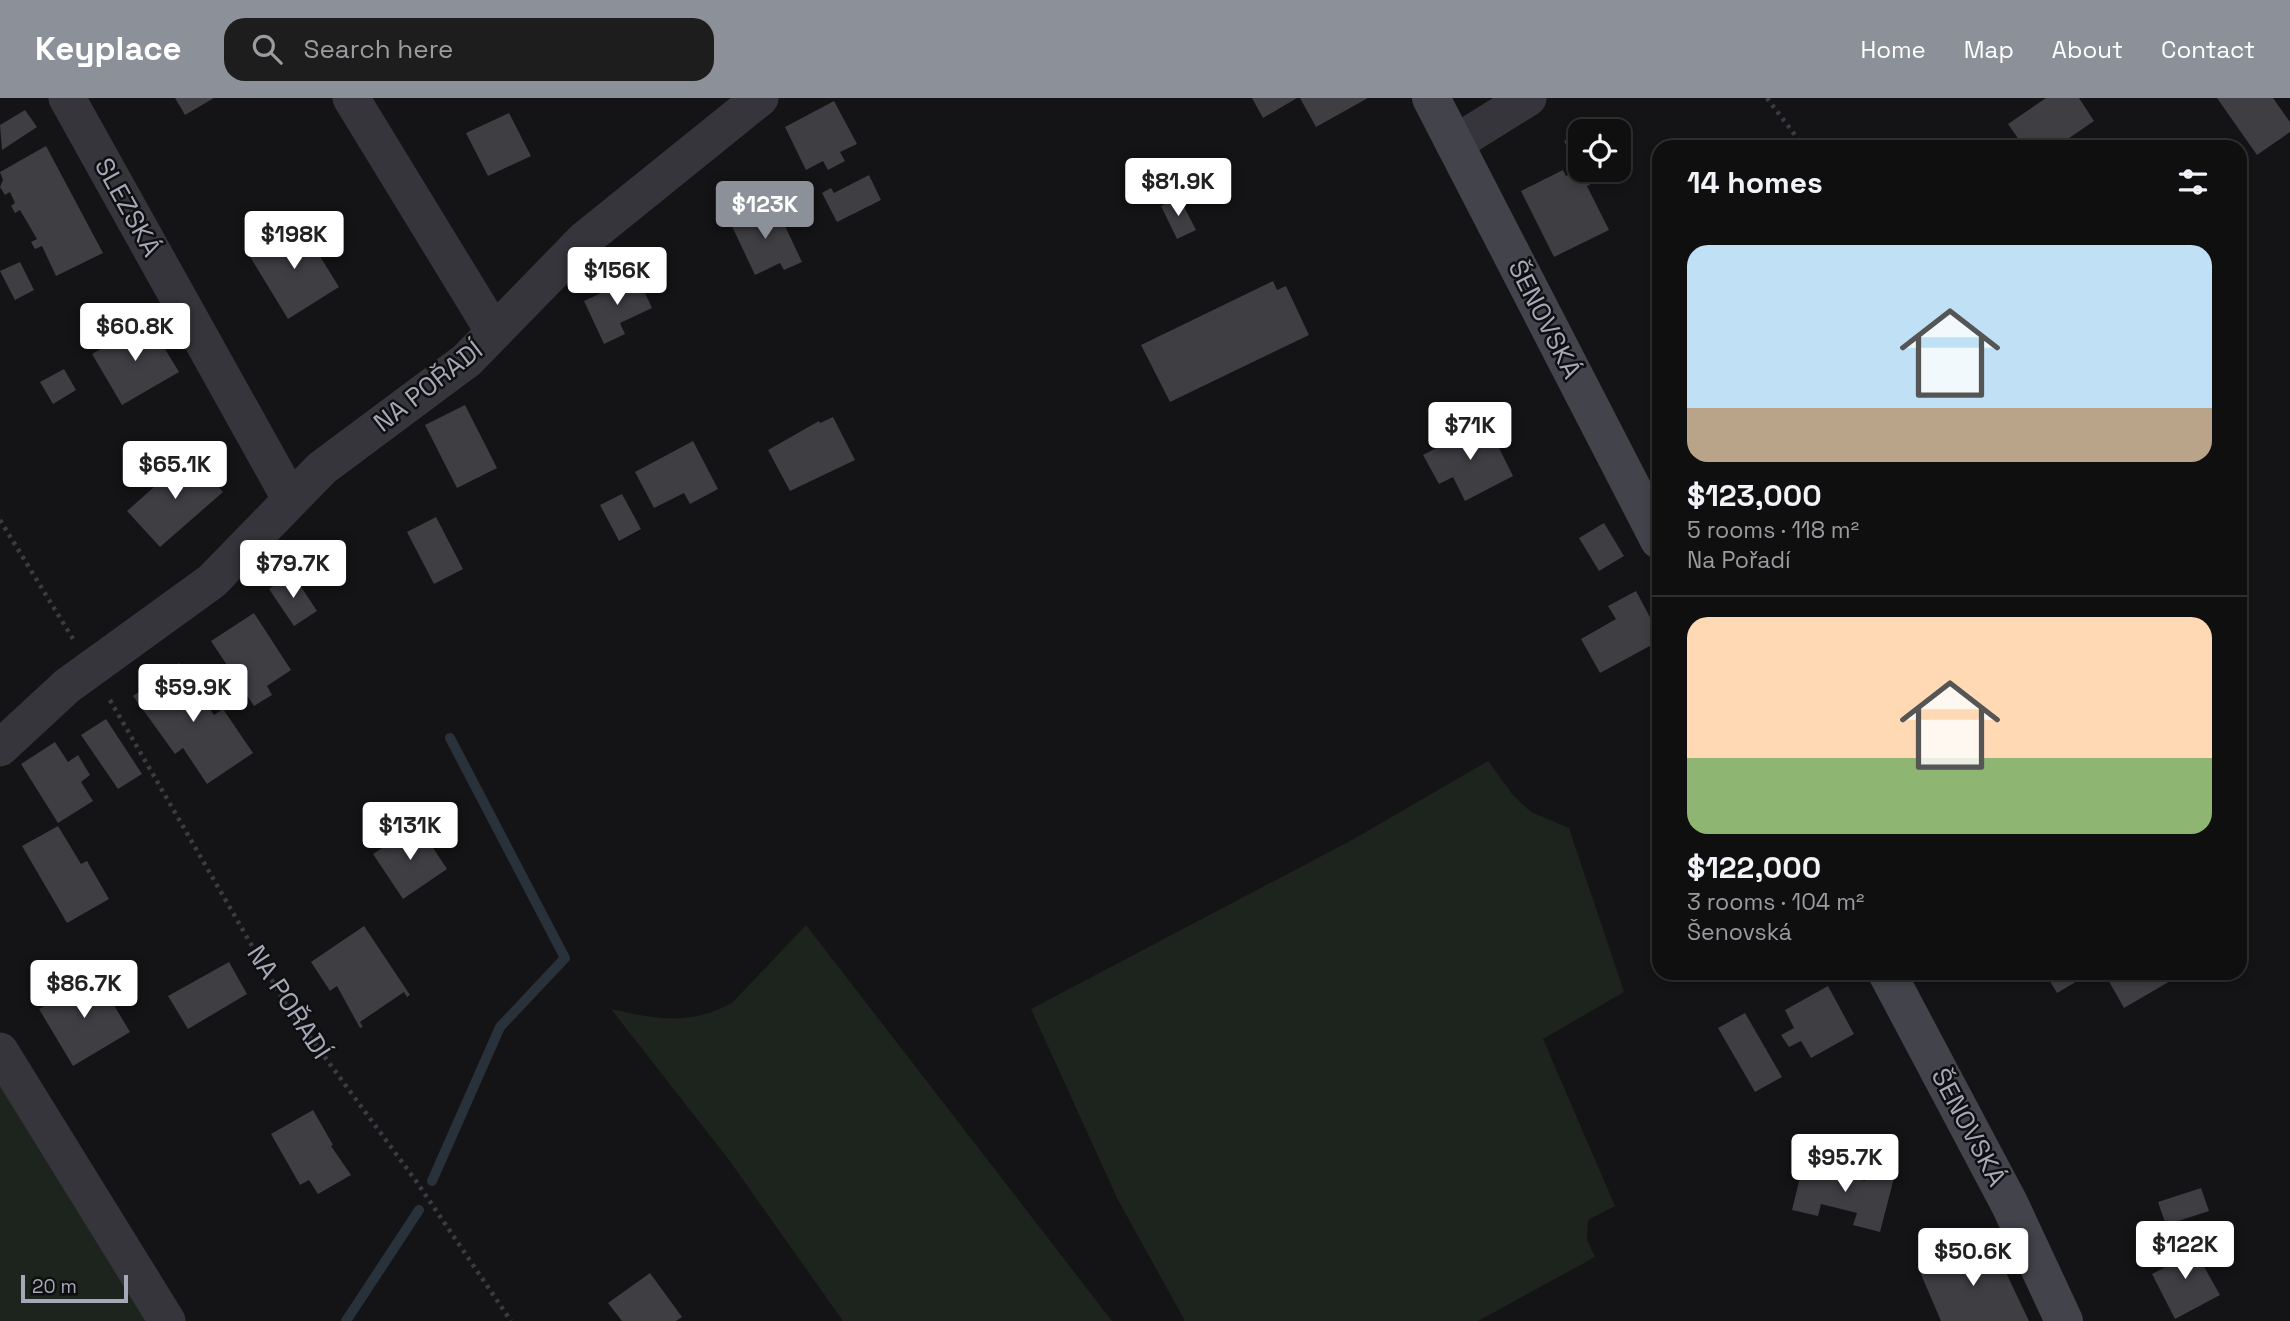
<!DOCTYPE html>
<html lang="en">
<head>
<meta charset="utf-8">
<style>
	:root { --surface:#0f0f10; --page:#1d1d1e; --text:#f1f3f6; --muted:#9b9c9f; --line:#2f2f30; --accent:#8c9099 }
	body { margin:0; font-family:"Space Grotesk",sans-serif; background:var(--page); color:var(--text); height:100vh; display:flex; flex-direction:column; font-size:26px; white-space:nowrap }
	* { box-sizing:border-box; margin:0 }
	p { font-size:23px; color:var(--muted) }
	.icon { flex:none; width:38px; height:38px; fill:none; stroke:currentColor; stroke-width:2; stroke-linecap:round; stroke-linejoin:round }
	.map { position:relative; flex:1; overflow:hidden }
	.side { position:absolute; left:1652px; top:42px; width:595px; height:840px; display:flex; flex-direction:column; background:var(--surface); border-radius:21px; box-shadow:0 4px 10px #0003,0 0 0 2px var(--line) }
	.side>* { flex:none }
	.tools { position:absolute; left:1568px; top:21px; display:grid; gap:14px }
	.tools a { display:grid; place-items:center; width:63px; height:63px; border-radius:14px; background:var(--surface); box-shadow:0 4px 10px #0003,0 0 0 2px var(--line); font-size:35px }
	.scale { position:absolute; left:21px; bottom:18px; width:107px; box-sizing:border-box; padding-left:7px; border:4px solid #a5a9b7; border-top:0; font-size:19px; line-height:24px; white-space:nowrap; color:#a5a9b7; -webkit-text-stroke:5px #0f0f11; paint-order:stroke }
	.price { position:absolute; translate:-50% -60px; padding:0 16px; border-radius:7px; background:#fff; color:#222; font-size:23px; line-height:46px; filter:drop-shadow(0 2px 4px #0008) }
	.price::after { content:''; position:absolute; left:50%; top:42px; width:21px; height:16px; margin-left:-10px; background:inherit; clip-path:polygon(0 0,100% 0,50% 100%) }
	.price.on { background:var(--accent); color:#fff }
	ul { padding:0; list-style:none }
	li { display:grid; align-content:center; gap:14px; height:371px; padding:0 35px }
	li+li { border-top:2px solid var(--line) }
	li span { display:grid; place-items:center; height:217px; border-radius:21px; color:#555 }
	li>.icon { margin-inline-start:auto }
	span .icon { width:126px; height:126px; fill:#fffc; stroke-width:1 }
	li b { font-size:30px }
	h2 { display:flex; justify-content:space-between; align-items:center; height:84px; padding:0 35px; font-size:30px }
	header { display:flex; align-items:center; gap:42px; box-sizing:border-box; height:98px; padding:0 35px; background:var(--accent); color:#fff }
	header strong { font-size:33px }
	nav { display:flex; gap:38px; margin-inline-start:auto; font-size:24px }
	.search { width:490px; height:63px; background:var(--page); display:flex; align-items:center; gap:18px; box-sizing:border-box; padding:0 24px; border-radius:21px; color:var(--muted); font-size:26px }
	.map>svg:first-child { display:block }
</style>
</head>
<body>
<header>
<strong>Keyplace</strong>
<div class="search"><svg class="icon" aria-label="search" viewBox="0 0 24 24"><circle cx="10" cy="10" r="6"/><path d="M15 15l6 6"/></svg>Search here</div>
<nav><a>Home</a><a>Map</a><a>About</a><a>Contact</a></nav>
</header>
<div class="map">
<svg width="2290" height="1223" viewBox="0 0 2290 1223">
	<rect width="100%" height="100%" fill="#141416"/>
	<path fill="#1c241d" d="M1488 663 1513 697 1531 714 1569 730 1624 894 1543 941 1615 1108 1588 1122 1587 1142 1595 1159 1478 1223H1185L1118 1102 1031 911 1352 742Z
		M806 827 1112 1223H843L729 1062 611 911C656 921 689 928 732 905Z
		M0 984 160 1223H0Z"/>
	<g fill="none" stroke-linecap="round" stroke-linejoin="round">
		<path stroke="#29313a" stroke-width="10" d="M432 1083 500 929 565 860 450 640
			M346 1223 419 1112"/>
	</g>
	<path fill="#3e3e43" d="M175 0H214L185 17Z
		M1252 0H1297L1263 20Z
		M1300 0H1368L1316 29Z
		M2046 0H2079L2094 23 2056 49H2024L2008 26Z
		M2217 0H2273L2290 24V34L2257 57Z
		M834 3 857 46 840 54 845 63 828 72 823 63 806 72 785 29Z
		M25 12 37 29 2 52 0 27Z
		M509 15 531 58 488 78 466 35Z
		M1580 34V72H1619V43L1622 42 1633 65 1587 88 1609 132 1554 159 1521 93 1563 72 1566 78 1579 72 1564 43Z
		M46 48 103 155 56 178 42 148 35 151 31 144 37 141 20 112 15 115 11 108 15 105 10 94 5 97 0 89 3 82 0 74Z
		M869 77 881 102 837 124 822 95 831 90 834 95Z
		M1179 99 1196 132 1177 141 1161 108Z
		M776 109 802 164 784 172 780 165 755 177 729 122 748 113 751 121Z
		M300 126 339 189 288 221 249 157Z
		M20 164 34 192 15 202 0 173Z
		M637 178 652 210 620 225 625 236 604 246 584 203 601 195 598 189 618 179 621 185Z
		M1273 183 1277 192 1286 188 1309 237 1170 304 1141 247Z
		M148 223 179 274 122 307 92 256Z
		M64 271 76 292 53 306 40 284Z
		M465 307 497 370 457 390 425 327Z
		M833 319 855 362 790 393 768 352 819 323 820 325Z
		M1486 324 1513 378 1465 403 1453 379 1439 386 1423 357Z
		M693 343 718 391 690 406 684 395 654 410 635 374Z
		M190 357 223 394 160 449 127 413Z
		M622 396 641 431 619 443 600 407Z
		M436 419 463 471 434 486 407 434Z
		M1604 425 1624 458 1599 473 1579 440Z
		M292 475 317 513 294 528 269 491Z
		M1636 493 1659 536V543L1600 575 1581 541 1616 521 1608 508Z
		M254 515 291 572 267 588 272 597 254 608 211 543Z
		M179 565 214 617 223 611 253 655 207 686 183 650 175 656 133 598Z
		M106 621 142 676 118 691 81 637Z
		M55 644 68 664 78 657 90 677 81 684 93 703 58 725 21 666Z
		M418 727 447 771 403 801 373 756Z
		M58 728 81 766 87 763 109 801 67 825 22 748Z
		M364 828 410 897 407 899 404 894 360 924 363 929 360 930 337 888 330 893 311 864Z
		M229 864 247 896 188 931 168 898Z
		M2045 875H2091L2057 895Z
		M2111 875H2184L2124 910 2107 880Z
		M96 877 130 934 73 968 39 911Z
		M1828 888 1854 936 1811 960 1801 943 1789 949 1781 937 1794 930 1785 912Z
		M1745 915 1782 979 1755 994 1718 930Z
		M313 1012 333 1047 331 1048 351 1077 318 1096 309 1082 300 1087 271 1036Z
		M1804 1063 1831 1069 1829 1073 1865 1083 1868 1069 1895 1076 1880 1134 1853 1127 1857 1115 1821 1106 1818 1118 1792 1112Z
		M2201 1090 2209 1113 2166 1127 2158 1104Z
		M1990 1141 2029 1223H1941L1920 1174Z
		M2189 1142 2220 1197 2175 1221 2152 1176 2175 1164 2169 1153Z
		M650 1175 682 1219 676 1223H622L608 1205Z"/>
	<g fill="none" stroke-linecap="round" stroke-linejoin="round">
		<path stroke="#3b3c42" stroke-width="4.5" stroke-dasharray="3.5 5" stroke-linecap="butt" d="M1767 0 1804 49
			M0 422 73 541
			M110 602 285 905 416 1083 511 1223"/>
		<path stroke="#35353b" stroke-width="37" d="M67 0 291 402
			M351 0 494 234
			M1454 46 1528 0
			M0 650 67 588 212 483 322 370 467 262 584 142 760 0
			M0 953 167 1223"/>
		<path stroke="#43444b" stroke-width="38" d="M1431 0 1659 442
			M1887 875 2010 1107 2064 1223"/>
	</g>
	<g text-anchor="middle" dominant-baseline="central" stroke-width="5" stroke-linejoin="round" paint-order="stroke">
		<g font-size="26" fill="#a5a9b7" stroke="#0f0f11">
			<text transform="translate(128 109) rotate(61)">SLEZSKÁ</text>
			<text transform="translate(1545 221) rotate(63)">ŠENOVSKÁ</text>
			<text transform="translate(428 288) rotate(-38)">NA POŘADÍ</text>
			<text transform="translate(289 904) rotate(57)">NA POŘADÍ</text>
			<text transform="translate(1969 1029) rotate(62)">ŠENOVSKÁ</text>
		</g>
	</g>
</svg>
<div class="tools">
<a><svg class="icon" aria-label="locate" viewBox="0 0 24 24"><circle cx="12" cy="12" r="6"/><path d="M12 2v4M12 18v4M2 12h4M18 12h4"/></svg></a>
</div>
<div class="scale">20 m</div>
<b class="price" style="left:1178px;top:120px">$81.9K</b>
<b class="price on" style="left:765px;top:143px">$123K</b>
<b class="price" style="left:294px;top:173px">$198K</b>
<b class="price" style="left:617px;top:209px">$156K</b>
<b class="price" style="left:135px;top:265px">$60.8K</b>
<b class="price" style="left:1470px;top:364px">$71K</b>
<b class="price" style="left:175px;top:403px">$65.1K</b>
<b class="price" style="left:293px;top:502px">$79.7K</b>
<b class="price" style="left:193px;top:626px">$59.9K</b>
<b class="price" style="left:410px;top:764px">$131K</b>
<b class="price" style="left:84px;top:922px">$86.7K</b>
<b class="price" style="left:1845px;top:1096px">$95.7K</b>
<b class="price" style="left:2185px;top:1183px">$122K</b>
<b class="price" style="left:1973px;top:1190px">$50.6K</b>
<section class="side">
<h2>14 homes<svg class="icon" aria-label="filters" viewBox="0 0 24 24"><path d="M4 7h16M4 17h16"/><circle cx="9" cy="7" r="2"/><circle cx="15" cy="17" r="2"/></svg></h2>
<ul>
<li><span style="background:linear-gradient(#bfe0f5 75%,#b9a48a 0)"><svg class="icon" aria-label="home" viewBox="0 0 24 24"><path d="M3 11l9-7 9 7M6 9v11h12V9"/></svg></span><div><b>$123,000</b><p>5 rooms · 118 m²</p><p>Na Pořadí</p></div></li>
<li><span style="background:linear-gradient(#ffd9b3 65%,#8fb573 0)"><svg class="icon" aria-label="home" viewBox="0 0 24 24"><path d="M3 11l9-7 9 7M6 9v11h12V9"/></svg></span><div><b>$122,000</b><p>3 rooms · 104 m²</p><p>Šenovská</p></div></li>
</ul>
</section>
</div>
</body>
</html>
